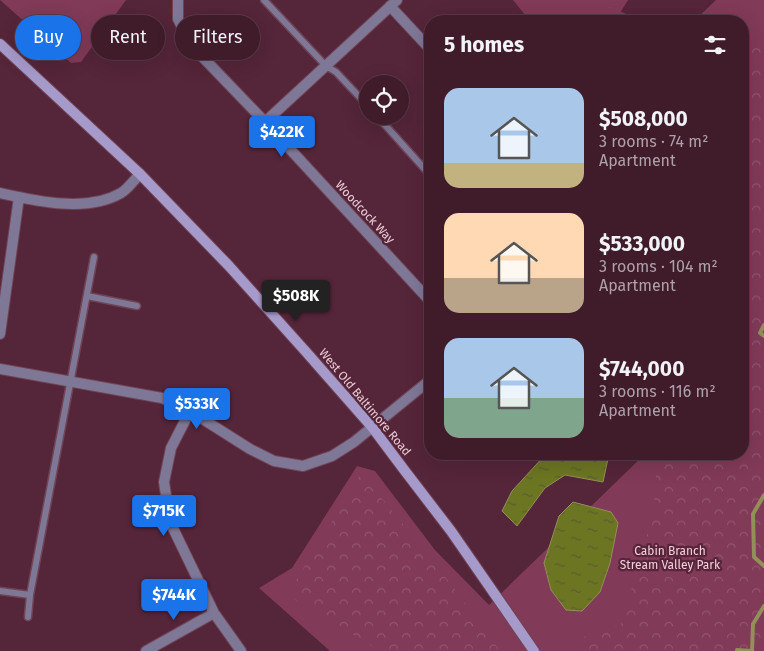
<!DOCTYPE html>
<html lang="en">
<head>
<meta charset="utf-8">
<style>
	:root { --surface:#401c2b; --page:#472533; --text:#f1f3f6; --muted:#aea1a9; --line:#593a47; --accent:#1a73e8 }
	body { margin:0; font-family:"Fira Sans",sans-serif; background:var(--page); color:var(--text); height:100vh; display:flex; flex-direction:column; font-size:19px; white-space:nowrap }
	* { box-sizing:border-box; margin:0 }
	p { font-size:16px; color:var(--muted) }
	.icon { flex:none; width:28px; height:28px; fill:none; stroke:currentColor; stroke-width:2; stroke-linecap:round; stroke-linejoin:round }
	.map { position:relative; flex:1; overflow:hidden }
	.side { position:absolute; left:424px; top:15px; width:325px; height:445px; display:flex; flex-direction:column; background:var(--surface); border-radius:20px; box-shadow:0 5px 20px #0002,0 0 0 1px var(--line) }
	.side>* { flex:none }
	.top-card { position:absolute; left:15px; top:15px; width:334px; height:45px; display:flex; gap:10px }
	.buttons { position:absolute; left:359px; top:75px; display:grid; gap:10px }
	.buttons a { display:grid; place-items:center; width:50px; height:50px; border-radius:50%; background:var(--surface); box-shadow:0 5px 20px #0002,0 0 0 1px var(--line); font-size:25px }
	.price { position:absolute; translate:-50% -42px; padding:0 11px; border-radius:5px; background:var(--accent); color:#fff; font-size:16px; line-height:32px; filter:drop-shadow(0 1px 2px #0008) }
	.price::after { content:''; position:absolute; left:50%; top:30px; width:15px; height:11px; margin-left:-8px; background:inherit; clip-path:polygon(0 0,100% 0,50% 100%) }
	.price.current { background:#222; color:#fff }
	ul { padding:0; list-style:none }
	li { display:flex; align-items:center; gap:15px; height:125px; padding:0 20px }
	li span { display:grid; place-items:center; flex:none; width:140px; height:100px; border-radius:15px; color:#555 }
	li>.icon { margin-inline-start:auto }
	span .icon { width:60px; height:60px; fill:#fffc; stroke-width:1 }
	li b { font-size:21px }
	h2 { display:flex; justify-content:space-between; align-items:center; height:60px; padding:0 20px; font-size:21px }
	.chip { padding:0 18px; border-radius:22px; background:var(--surface); box-shadow:0 5px 20px #0002,0 0 0 1px var(--line); font-size:18px; line-height:45px }
	.chip.current { background:var(--accent); color:#fff }
	.map>svg:first-child { display:block }
</style>
</head>
<body>
<div class="map">
<svg width="764" height="651" viewBox="0 0 764 651">
	<defs>
		<pattern id="forest-crowns" width="20" height="18" patternUnits="userSpaceOnUse" patternTransform="scale(1.25)"><rect width="20" height="18" fill="#813a58"/><path d="M2 6a3 3 0 1 1 6 0M12 15a3 3 0 1 1 6 0" fill="none" stroke="#93556f"/></pattern>
		<pattern id="water-ripples" width="26" height="14" patternUnits="userSpaceOnUse" patternTransform="scale(1.25)"><rect width="26" height="14" fill="#6c7522"/><path d="M2 4q2-2 4 0t4 0M15 11q2-2 4 0t4 0" fill="none" stroke="#5b5c30"/></pattern>
	</defs>
	<rect width="100%" height="100%" fill="#552539"/>
	<path fill="#813a58" d="M0 0H126L81 62 71 63Z
		M513 0H628L615 21H530Z
		M716 0H764V651H330L259 588 292 568 357 466 375 471 435 550 489 605 645 454H742V21H694Z"/>
	<path fill="url(#forest-crowns)" d="M609 7 644 21H607Z
		M764 36V651H584L578 639 621 624 645 544 657 485 653 454H742L743 55Z
		M361 473C409 531 457 589 500 651H380L287 595Z"/>
	<path fill="url(#water-ripples)" stroke="#928f58" d="M546 454H609L603 482 565 475 545 488 517 526 502 511 512 491Z
		M573 502 611 512 618 523 610 563 600 592 582 611 566 610 551 590 544 563 559 516Z"/>
	<g fill="none" stroke-linecap="round" stroke-linejoin="round">
		<path stroke="#928f58" stroke-width="4" d="M764 325 760 333 764 336
			M764 495 753 514 754 557 764 566
			M737 650 751 651
			M752 651 753 624 764 606"/>
		<defs>
			<path id="lane" d="M264 0 326 66 336 72 368 106
				M377 116 430 175
				M87 296 137 306
				M0 591 30 595
				M28 617 30 595 94 257"/>
			<path id="street" d="M178 0V19L191 45 265 122 430 301
				M390 6 430 49
				M265 122 397 0
				M0 193C36 201 87 213 121 193 128 189 134 180 140 174
				M0 334 19 197
				M0 369 162 398 190 411 250 449 274 461 303 466 332 456 354 442 430 380
				M190 411 171 448 164 482 170 522 214 613 241 651
				M146 651 214 613"/>
			<path id="secondary" d="M0 44 140 174 229 266 307 353 372 427 405 471 451 531 534 651"/>
		</defs>
		<use href="#lane" stroke="#704355" stroke-width="9"/>
		<use href="#street" stroke="#704355" stroke-width="12"/>
		<use href="#secondary" stroke="#704355" stroke-width="12"/>
		<use href="#lane" stroke="#7e7796" stroke-width="6"/>
		<use href="#street" stroke="#7e7796" stroke-width="10"/>
		<use href="#secondary" stroke="#a69acb" stroke-width="10"/>
	</g>
	<g text-anchor="middle" dominant-baseline="central" stroke-width="4.5" stroke-linejoin="round" paint-order="stroke">
		<g font-size="12" fill="#eacbd5" stroke="#552539">
			<text transform="translate(365 212) rotate(47)">Woodcock Way</text>
			<text transform="translate(365 402) rotate(50)">West Old Baltimore Road</text>
		</g>
		<g font-size="12" fill="#facddd" stroke="#552539">
			<text x="670" y="551">Cabin Branch<tspan x="670" dy="14">Stream Valley Park</tspan></text>
		</g>
	</g>
</svg>
<div class="buttons">
<a><svg class="icon" aria-label="locate" viewBox="0 0 24 24"><circle cx="12" cy="12" r="6"/><path d="M12 2v4M12 18v4M2 12h4M18 12h4"/></svg></a>
</div>
<b class="price" style="left:282px;top:158px">$422K</b>
<b class="price current" style="left:296px;top:322px">$508K</b>
<b class="price" style="left:197px;top:430px">$533K</b>
<b class="price" style="left:164px;top:537px">$715K</b>
<b class="price" style="left:174px;top:621px">$744K</b>
<div class="top-card">
<a class="chip current">Buy</a>
<a class="chip">Rent</a>
<a class="chip">Filters</a>
</div>
<section class="side">
<h2>5 homes<svg class="icon" aria-label="filters" viewBox="0 0 24 24"><path d="M4 7h16M4 17h16"/><circle cx="9" cy="7" r="2"/><circle cx="15" cy="17" r="2"/></svg></h2>
<ul>
<li><span style="background:linear-gradient(#a9c7e8 75%,#c2b280 0)"><svg class="icon" aria-label="home" viewBox="0 0 24 24"><path d="M3 11l9-7 9 7M6 9v11h12V9"/></svg></span><div><b>$508,000</b><p>3 rooms · 74 m²</p><p>Apartment</p></div></li>
<li><span style="background:linear-gradient(#ffd9b3 65%,#b9a48a 0)"><svg class="icon" aria-label="home" viewBox="0 0 24 24"><path d="M3 11l9-7 9 7M6 9v11h12V9"/></svg></span><div><b>$533,000</b><p>3 rooms · 104 m²</p><p>Apartment</p></div></li>
<li><span style="background:linear-gradient(#a9c7e8 60%,#7fa58c 0)"><svg class="icon" aria-label="home" viewBox="0 0 24 24"><path d="M3 11l9-7 9 7M6 9v11h12V9"/></svg></span><div><b>$744,000</b><p>3 rooms · 116 m²</p><p>Apartment</p></div></li>
</ul>
</section>
</div>
</body>
</html>
